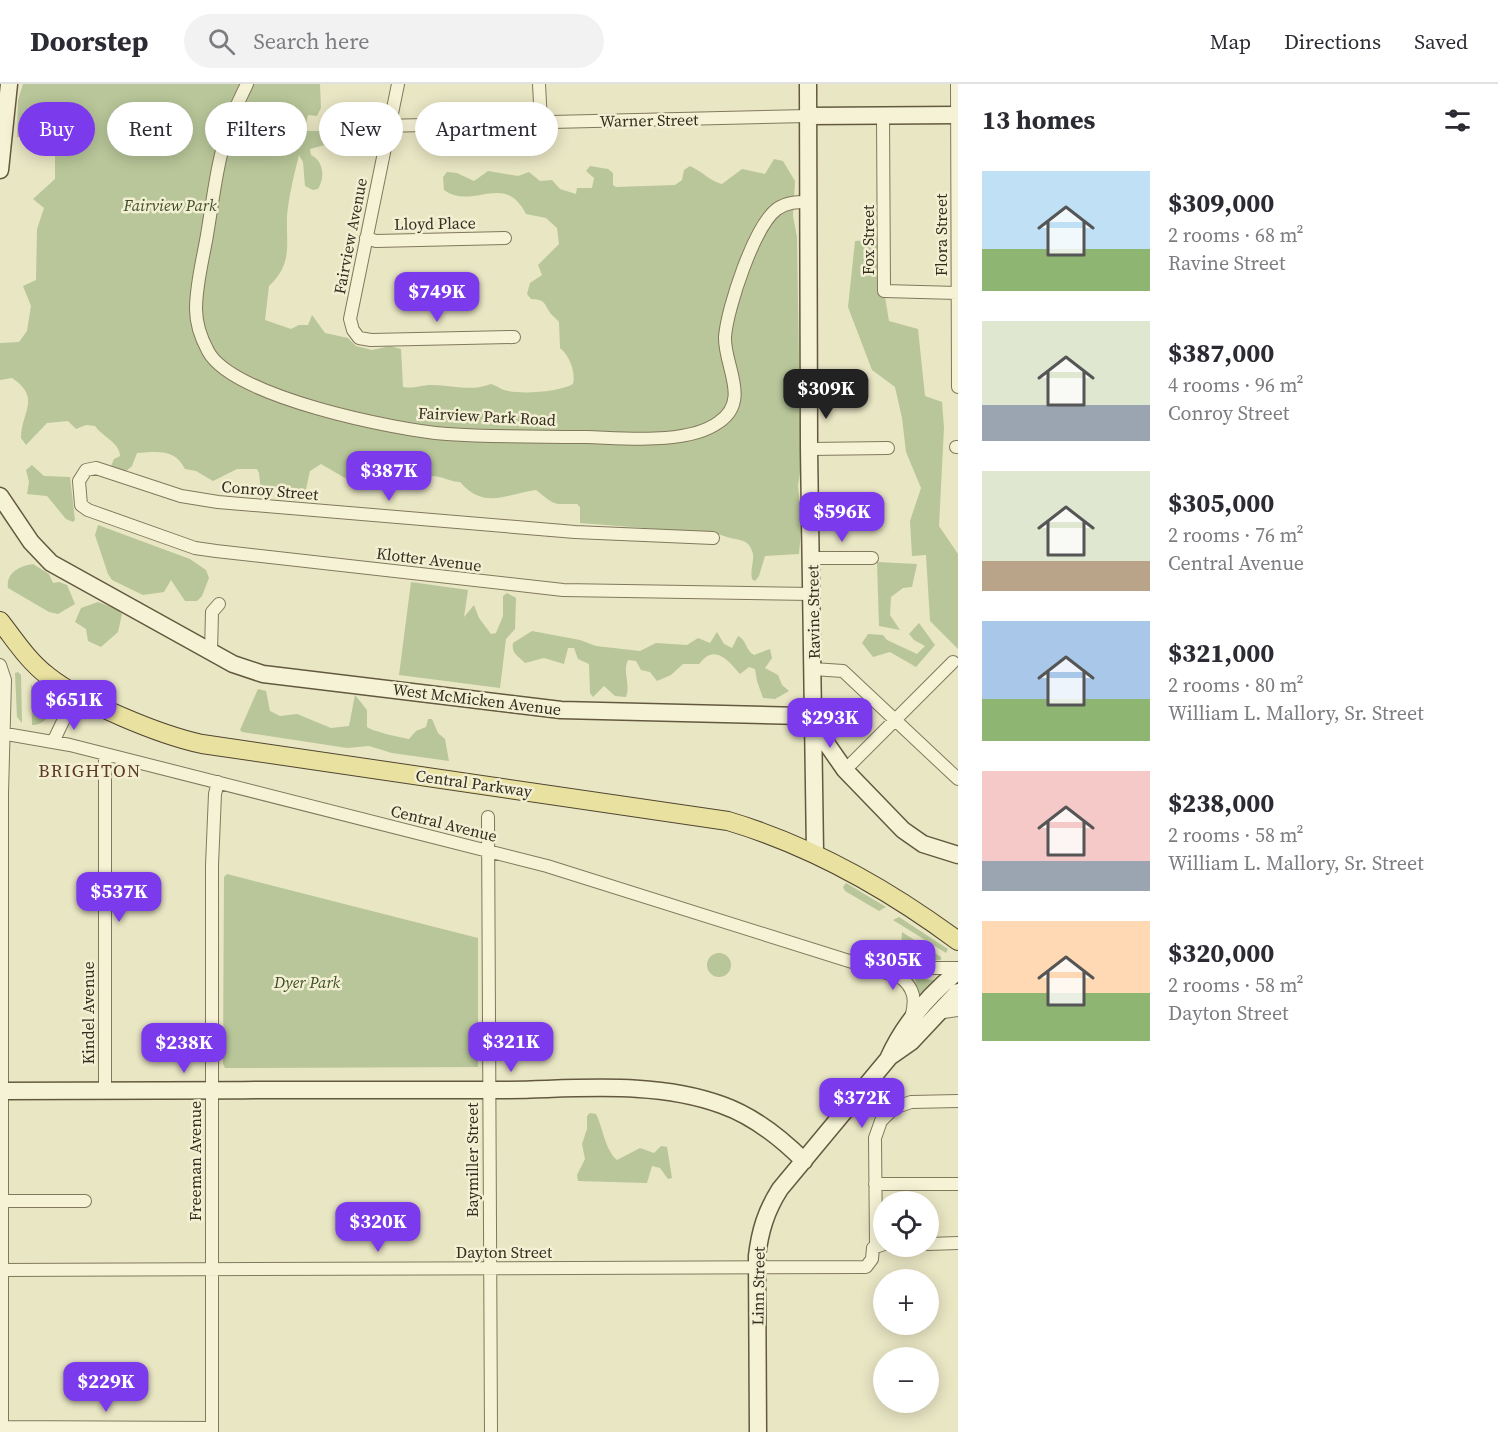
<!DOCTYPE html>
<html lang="en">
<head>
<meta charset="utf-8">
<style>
	:root { --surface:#fff; --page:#f2f2f3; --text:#2b2b33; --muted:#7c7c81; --line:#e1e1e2; --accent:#7c3aed }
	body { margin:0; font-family:"Source Serif 4",serif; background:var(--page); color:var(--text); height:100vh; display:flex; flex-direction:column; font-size:22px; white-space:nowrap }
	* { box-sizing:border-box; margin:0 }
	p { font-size:20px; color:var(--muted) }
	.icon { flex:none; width:33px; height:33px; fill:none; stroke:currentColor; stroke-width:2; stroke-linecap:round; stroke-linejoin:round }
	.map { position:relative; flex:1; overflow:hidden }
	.side { display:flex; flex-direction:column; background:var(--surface); width:540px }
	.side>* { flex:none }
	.guide { position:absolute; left:18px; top:18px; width:570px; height:54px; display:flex; gap:12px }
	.controls { position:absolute; left:873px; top:1107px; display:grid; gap:12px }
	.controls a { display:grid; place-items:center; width:66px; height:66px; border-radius:50%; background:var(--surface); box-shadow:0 3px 15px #0003; font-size:30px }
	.price { position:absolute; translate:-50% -51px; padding:0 14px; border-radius:12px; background:var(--accent); color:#fff; font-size:20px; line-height:39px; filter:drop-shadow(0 2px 3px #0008) }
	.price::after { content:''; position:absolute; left:50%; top:36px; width:18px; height:14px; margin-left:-9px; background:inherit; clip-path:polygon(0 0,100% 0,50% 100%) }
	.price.selected { background:#222; color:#fff }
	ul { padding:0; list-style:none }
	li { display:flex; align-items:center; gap:18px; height:150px; padding:0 24px }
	li span { display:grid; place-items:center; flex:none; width:168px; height:120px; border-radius:0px; color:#555 }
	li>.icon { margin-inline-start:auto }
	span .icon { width:72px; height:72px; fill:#fffc; stroke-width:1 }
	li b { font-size:26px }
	h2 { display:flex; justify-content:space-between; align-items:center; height:72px; padding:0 24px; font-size:26px }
	.tag { padding:0 21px; border-radius:27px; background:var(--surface); box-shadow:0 3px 15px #0003; font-size:21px; line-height:54px }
	.tag.selected { background:var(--accent); color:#fff }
	header { display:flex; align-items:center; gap:36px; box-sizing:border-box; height:84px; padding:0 30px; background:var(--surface); border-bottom:2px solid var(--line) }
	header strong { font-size:28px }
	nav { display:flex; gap:33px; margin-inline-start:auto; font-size:21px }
	.search { width:420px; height:54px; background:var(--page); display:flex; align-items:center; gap:15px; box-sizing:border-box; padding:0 21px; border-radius:33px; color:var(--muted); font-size:22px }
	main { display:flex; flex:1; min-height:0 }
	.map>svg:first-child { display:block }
</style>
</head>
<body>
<header>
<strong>Doorstep</strong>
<div class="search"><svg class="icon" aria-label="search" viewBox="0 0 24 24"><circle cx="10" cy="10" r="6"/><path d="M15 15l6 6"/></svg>Search here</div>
<nav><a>Map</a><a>Directions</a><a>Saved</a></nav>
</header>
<main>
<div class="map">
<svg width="958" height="1348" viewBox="0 0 958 1348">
	<rect width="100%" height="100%" fill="#e9e6c4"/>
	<path fill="#b8c699" d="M23 0H320L321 24 317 32 308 31 304 47H336L340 49 341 53 336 58 310 65 311 71C324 77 325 94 318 105L313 106 305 102 303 78 299 71C294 91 289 111 287 132 286 160 293 180 269 202L265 236 291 245 299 241H308L312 231 325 249 348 254 356 262 372 266 390 262 401 265 403 303C414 305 421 301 432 301 453 301 471 308 491 300 496 301 500 305 504 306 520 311 559 308 573 300 576 288 569 271 560 264L559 238C556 234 551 231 549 227 543 217 544 216 531 215L527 210 530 199 542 191 538 181 559 160 557 144 546 134 526 130C505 87 473 127 444 106L443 93 447 88 457 89 474 97 488 87 518 92 529 88 540 97 552 96 560 105 576 110 577 104H592L594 94 586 87 590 82 608 85 613 89V101L616 103 675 101 682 96 684 86 690 82C702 87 711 98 722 100L742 85 765 90 774 75 783 77 795 97 793 132 797 153 800 341 803 367 798 402 802 437 799 470 765 472 759 492 755 497 752 495C750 486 754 478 753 470 749 454 740 457 727 453 714 449 709 446 695 448L580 439V423L577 420C552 420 556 422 536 406 506 410 484 426 460 398 447 398 435 387 421 395 417 397 414 402 410 405L385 395 345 394 321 380 310 387 306 405 295 417 292 415 289 404 285 400 271 408H261L259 389 257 385H237L213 397 196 387 185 385C174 364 158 368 137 369L132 382 125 388 112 386 111 382 114 375 120 372C120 359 103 353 95 342L86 341 76 345 68 337 47 339 26 361 21 354C21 328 42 314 12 294L0 296V259L19 258 27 247 31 222 23 202 36 196 37 145 44 124 33 115 55 95V71L47 65 60 52 17 53 18 16Z
		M884 155V207L889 237 918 245 925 312 942 318 944 344 939 442 958 470V565L930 537 926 471 912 472 910 437 921 404 906 368 902 334 895 303 872 286 848 223 855 157Z
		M32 381 44 392 70 393 75 436 73 438 66 435 47 412 27 410 29 398 26 386Z
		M98 441 190 475 206 486 209 494 202 512 197 517H185L171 496 164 508 143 511 112 496 108 490 95 451Z
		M877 478 917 480 912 503 903 504 891 513 890 531 900 546 879 542Z
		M33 480 49 490 53 499 59 498 67 501 75 520 58 530 49 528 8 504C6 489 19 482 33 480Z
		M411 498 468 506 464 533 474 521 479 534 491 550 496 549 503 532V512L507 509 516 514 515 545 506 555 500 604 399 591Z
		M98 518 117 525 122 530 118 548 101 563 88 557 86 545 75 538 81 524Z
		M919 539 935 561 916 583 890 568 873 573 862 559 868 550 883 551 887 556 917 570 925 562 914 556 909 550Z
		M532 547 580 556 596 562 640 567 656 559 687 561 698 554 710 559 717 548 724 560 732 564 738 552C747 556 745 566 754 571L770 565 772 574 765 584 778 591 782 601 789 607 775 615 763 614 757 597 755 585 749 583 740 590C733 582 719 563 706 573 703 575 701 578 699 580H683L671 591 657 597 650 588 641 586 636 577 628 576C622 588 631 600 626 613L615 612 604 602 593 613 590 609 589 580 578 575 574 564H568L564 580 544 574 525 579C518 572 511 569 513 559Z
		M18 588 21 591 22 639 17 633 15 589Z
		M31 601 53 620C53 631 42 642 32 641Z
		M258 605 266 607 270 627 280 632 297 630 331 644 349 642 355 611 367 626V643C371 647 402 654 409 655L416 647 426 643 428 635H432L438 649 445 655 449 677 392 669 369 662 347 664 242 648 240 646Z
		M227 790 478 854V983L225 984 223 980 224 793Z
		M846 799 886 823 879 827 845 807 843 803Z
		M899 833 948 865 946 869 893 836Z
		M902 848 941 873V876H900Z
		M707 881a12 12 0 1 1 24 0a12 12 0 1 1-24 0Z
		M915 893 937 897 919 918Z
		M590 1029 596 1030C603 1044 605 1066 617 1076L640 1064 654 1069 661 1062 667 1063 672 1094 668 1095 660 1084 652 1082 647 1099 578 1097 577 1091 585 1075 582 1060 587 1045V1032Z"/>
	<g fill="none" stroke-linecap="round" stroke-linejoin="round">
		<defs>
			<path id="street" d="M247 0C240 15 232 29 228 45 217 79 213 115 207 151 203 175 196 200 196 225 196 239 201 254 208 267 232 313 395 346 447 350 493 353 540 353 587 353 624 354 688 361 719 338 751 316 724 282 725 253 727 225 754 142 777 125 787 118 797 118 808 118
				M398 0 350 235 353 246 359 254 371 256 514 253
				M539 0 541 38
				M957 0 958 303
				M883 31 884 207 957 209
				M340 43 808 32
				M366 154 376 157 505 154
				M956 363H958
				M809 365 888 364
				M713 454 575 448 218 418 181 412 96 384 86 386 79 397 81 421 88 426 195 464 216 467 563 506 812 510
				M812 474H872
				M211 568 212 528 219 520
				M0 581 5 596 2 709V1343
				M813 585 843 587 958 695
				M0 649 70 661 547 782 900 893C915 904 916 917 911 934
				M53 658 76 610
				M845 686 953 578
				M488 733 491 1348
				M887 884H958
				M937 929 958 926
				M105 1007V670
				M875 1100H958
				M0 1117H85
				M928 1160 958 1159
				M876 1161 875 1054 881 1037 894 1024 911 1018 958 1017
				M0 1186 866 1183 872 1175 873 1164 884 1160
				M0 1343 212 1344
				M212 1348V781L215 710 218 698"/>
			<path id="secondary" d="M808 0 809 365 815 768
				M808 32 958 31
				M0 86 9 0
				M0 412 31 458 51 479 233 580 263 590 561 626 802 632 813 640 845 686 903 746 923 760 958 771
				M891 972 911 958 958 908
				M0 1007C162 1007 325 1005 487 1006 563 1007 649 994 722 1021 753 1032 781 1054 804 1077
				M758 1348 757 1172C760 1147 766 1127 780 1105L888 975C903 941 929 911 958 887"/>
			<path id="primary" d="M0 537C15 556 28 577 48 592 82 619 160 651 202 660L728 737C812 762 888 805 958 857"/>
		</defs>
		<use href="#street" stroke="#82785c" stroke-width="14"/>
		<use href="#secondary" stroke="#64593f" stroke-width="19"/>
		<use href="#primary" stroke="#504530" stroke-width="20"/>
		<use href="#street" stroke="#f5f2d6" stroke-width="12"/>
		<use href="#secondary" stroke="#f5f2d6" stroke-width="16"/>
		<use href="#primary" stroke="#e9e19f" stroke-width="18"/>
	</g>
	<g text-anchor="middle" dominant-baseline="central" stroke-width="5" stroke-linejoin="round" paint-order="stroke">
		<g font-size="16" fill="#342d1f" stroke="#f2efd3">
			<text transform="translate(649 36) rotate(-1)">Warner Street</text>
			<text transform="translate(435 139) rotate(-1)">Lloyd Place</text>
			<text transform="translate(941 151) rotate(-90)">Flora Street</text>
			<text transform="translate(350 152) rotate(-79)">Fairview Avenue</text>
			<text transform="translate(868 156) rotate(-90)">Fox Street</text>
			<text transform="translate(487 332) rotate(3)">Fairview Park Road</text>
			<text transform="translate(270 406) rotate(5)">Conroy Street</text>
			<text transform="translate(429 475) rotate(7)">Klotter Avenue</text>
			<text transform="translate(813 528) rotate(-91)">Ravine Street</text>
			<text transform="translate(477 615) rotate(7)">West McMicken Avenue</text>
			<text transform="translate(474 699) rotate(8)">Central Parkway</text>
			<text transform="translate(444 739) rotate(14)">Central Avenue</text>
			<text transform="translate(88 929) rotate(-90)">Kindel Avenue</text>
			<text transform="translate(472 1076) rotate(-90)">Baymiller Street</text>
			<text transform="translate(195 1077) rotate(-90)">Freeman Avenue</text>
			<text x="504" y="1168">Dayton Street</text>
			<text transform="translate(758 1202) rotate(-89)">Linn Street</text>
		</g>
		<g font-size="16" font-style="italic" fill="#3d4e27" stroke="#f2efd3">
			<text x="170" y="121">Fairview Park</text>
			<text x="307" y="898">Dyer Park</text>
		</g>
		<g font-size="18" letter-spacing="1.5" fill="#5c3a22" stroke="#f2efd3">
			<text x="90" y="686">BRIGHTON</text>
		</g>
	</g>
</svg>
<div class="controls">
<a><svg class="icon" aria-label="locate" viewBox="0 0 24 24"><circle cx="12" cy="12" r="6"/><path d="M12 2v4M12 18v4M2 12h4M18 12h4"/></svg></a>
<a>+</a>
<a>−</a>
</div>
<b class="price" style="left:437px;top:239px">$749K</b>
<b class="price selected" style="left:826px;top:336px">$309K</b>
<b class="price" style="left:389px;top:418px">$387K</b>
<b class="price" style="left:842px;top:459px">$596K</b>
<b class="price" style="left:74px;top:647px">$651K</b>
<b class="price" style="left:830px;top:665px">$293K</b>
<b class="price" style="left:119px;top:839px">$537K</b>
<b class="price" style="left:893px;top:907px">$305K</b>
<b class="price" style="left:511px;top:989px">$321K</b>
<b class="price" style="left:184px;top:990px">$238K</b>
<b class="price" style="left:862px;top:1045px">$372K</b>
<b class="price" style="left:378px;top:1169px">$320K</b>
<b class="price" style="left:106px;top:1329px">$229K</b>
<div class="guide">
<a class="tag selected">Buy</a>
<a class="tag">Rent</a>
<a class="tag">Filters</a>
<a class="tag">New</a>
<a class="tag">Apartment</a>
</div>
</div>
<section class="side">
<h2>13 homes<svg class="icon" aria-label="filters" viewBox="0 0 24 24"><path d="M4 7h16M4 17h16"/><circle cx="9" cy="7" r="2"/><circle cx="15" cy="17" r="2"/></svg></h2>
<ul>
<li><span style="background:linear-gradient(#bfe0f5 65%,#8fb573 0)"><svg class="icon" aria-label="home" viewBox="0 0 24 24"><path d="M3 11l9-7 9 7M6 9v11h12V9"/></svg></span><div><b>$309,000</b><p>2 rooms · 68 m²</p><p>Ravine Street</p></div></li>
<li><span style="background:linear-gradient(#dfe7d0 70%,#9aa5b1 0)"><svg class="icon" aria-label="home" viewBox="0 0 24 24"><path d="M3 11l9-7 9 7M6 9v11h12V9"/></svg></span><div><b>$387,000</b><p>4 rooms · 96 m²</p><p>Conroy Street</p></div></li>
<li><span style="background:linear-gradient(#dfe7d0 75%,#b9a48a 0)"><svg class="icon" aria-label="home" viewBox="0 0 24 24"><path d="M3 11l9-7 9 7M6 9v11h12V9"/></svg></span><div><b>$305,000</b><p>2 rooms · 76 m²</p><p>Central Avenue</p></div></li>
<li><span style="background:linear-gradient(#a9c7e8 65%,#8fb573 0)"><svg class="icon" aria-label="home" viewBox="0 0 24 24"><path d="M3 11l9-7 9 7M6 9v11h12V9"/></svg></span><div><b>$321,000</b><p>2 rooms · 80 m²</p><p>William L. Mallory, Sr. Street</p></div></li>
<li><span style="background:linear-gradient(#f6c9c9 75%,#9aa5b1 0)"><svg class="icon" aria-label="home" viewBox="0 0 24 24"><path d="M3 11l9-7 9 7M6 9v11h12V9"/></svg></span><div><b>$238,000</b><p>2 rooms · 58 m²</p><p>William L. Mallory, Sr. Street</p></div></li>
<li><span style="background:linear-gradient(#ffd9b3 60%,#8fb573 0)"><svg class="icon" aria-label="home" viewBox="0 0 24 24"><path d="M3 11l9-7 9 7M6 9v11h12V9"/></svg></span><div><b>$320,000</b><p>2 rooms · 58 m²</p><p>Dayton Street</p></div></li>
</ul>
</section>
</main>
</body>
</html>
